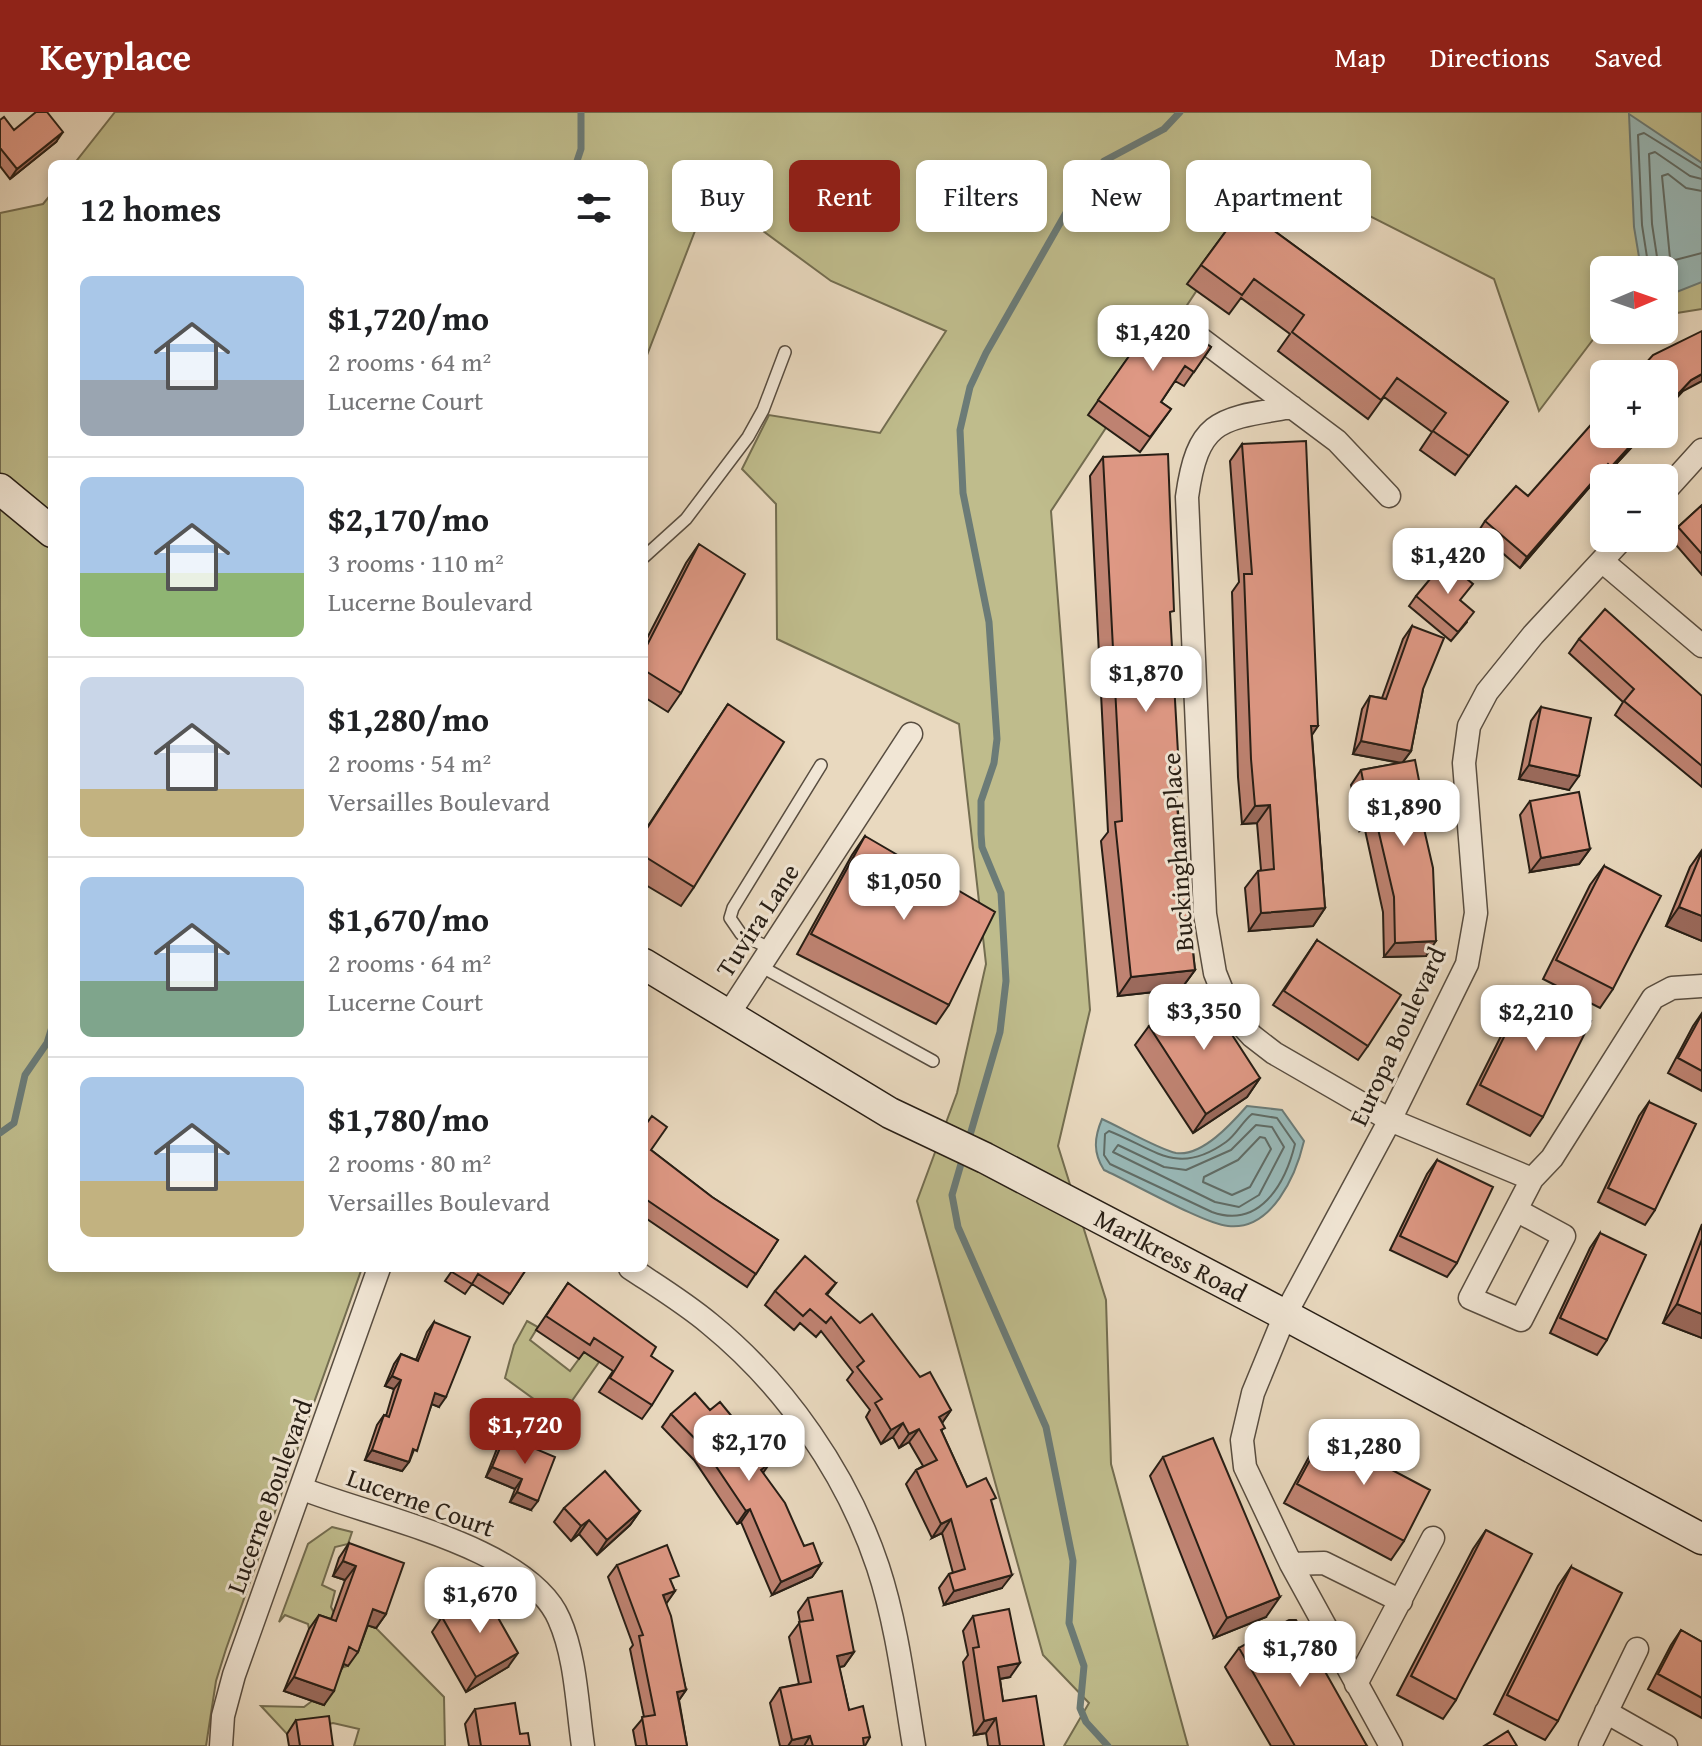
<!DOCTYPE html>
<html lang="en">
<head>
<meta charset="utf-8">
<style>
	:root { --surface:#fff; --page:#f2f2f2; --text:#202124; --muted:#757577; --line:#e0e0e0; --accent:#8f2418 }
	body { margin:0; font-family:"Gentium Book Plus",serif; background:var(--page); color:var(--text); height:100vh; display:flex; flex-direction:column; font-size:30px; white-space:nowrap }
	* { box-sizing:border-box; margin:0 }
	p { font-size:26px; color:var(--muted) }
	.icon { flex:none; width:44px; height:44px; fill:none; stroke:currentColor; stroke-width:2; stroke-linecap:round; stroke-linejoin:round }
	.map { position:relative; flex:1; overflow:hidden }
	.panel { position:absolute; left:48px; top:48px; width:600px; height:1112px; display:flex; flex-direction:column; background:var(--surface); border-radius:12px; box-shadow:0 4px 12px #0003 }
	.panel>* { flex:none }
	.top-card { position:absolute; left:672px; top:48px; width:760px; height:72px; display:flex; gap:16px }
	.needle { width:52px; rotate:88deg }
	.fabs { position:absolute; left:1590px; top:144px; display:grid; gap:16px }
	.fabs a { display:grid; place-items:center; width:88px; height:88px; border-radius:12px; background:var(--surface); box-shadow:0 4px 12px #0003; font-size:40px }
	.price { position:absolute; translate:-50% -68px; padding:0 18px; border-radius:16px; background:#fff; color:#222; font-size:26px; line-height:52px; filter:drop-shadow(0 2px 4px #0008) }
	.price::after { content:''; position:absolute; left:50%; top:48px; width:24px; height:18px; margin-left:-12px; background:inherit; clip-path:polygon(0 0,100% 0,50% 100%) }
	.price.active { background:var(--accent); color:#fff }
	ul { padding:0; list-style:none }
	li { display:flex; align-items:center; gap:24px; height:200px; padding:0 32px }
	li+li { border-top:2px solid var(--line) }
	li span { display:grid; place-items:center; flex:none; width:224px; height:160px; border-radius:12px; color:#555 }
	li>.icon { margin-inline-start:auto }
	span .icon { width:96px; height:96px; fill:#fffc; stroke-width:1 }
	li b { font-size:34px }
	h2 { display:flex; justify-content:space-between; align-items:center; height:96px; padding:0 32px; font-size:34px }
	.tag { padding:0 28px; border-radius:12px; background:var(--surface); box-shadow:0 4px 12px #0003; font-size:28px; line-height:72px }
	.tag.active { background:var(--accent); color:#fff }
	header { display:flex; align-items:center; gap:48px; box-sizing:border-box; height:112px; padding:0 40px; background:var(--accent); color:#fff }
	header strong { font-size:38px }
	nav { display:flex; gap:44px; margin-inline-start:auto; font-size:28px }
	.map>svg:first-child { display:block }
</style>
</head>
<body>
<header>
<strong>Keyplace</strong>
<nav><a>Map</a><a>Directions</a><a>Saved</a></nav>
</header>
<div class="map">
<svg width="1702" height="1634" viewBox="0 0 1702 1634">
	<rect width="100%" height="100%" fill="#e9d9bf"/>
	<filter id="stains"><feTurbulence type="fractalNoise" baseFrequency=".0025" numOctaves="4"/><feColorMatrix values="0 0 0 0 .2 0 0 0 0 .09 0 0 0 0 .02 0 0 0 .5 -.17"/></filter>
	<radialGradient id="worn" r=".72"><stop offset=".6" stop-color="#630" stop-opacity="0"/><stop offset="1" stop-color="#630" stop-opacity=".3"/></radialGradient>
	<path fill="#bfbc8c" stroke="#736d50" stroke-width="2" d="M115 0H1702V197L1664 203V158H1604V213L1539 299 1494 167 1277 57 1051 399 1090 898 1058 1034 1106 1188 1111 1352 1188 1634H1064L1089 1591 1043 1543 917 1089 957 981 986 852 959 612 777 527 776 392 742 357 769 303 880 321 946 219 831 169 710 80 644 251V52H74Z
		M52 81V1156H362L226 1537 216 1569 206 1634H0V101L43 92Z
		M527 1209 538 1215 530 1228 570 1259 584 1240 599 1250 560 1306 505 1266 514 1233Z
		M332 1415 352 1420 348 1432 335 1435 322 1473 335 1479 331 1495 334 1501 376 1516 444 1585 445 1634H354L359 1617 333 1611 287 1622 261 1594 304 1595 312 1589 324 1593 341 1556 347 1554 309 1517 308 1512 285 1503 279 1510 308 1432Z"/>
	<path fill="#99b9b8" stroke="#6b7b77" stroke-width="2" d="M1629 2 1702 51V170L1664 185V158L1641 157 1634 115Z
		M1247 994 1282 998 1304 1029C1296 1063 1272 1119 1228 1114 1204 1112 1131 1070 1104 1058 1093 1041 1094 1026 1102 1007 1120 1015 1160 1038 1176 1041 1202 1045 1232 1011 1247 994Z"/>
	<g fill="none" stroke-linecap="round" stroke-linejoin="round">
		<path stroke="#606c66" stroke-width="2" d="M1702 79 1686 76 1668 62 1662 64 1670 146 1675 148 1702 141
			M1649 158 1642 113 1638 23 1644 21 1702 57
			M1659 158 1652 112 1649 42 1655 40 1690 64 1702 67
			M1252 1002 1277 1006 1295 1032C1285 1073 1259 1117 1212 1100L1110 1052 1104 1043 1105 1022 1109 1019C1155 1037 1177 1065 1226 1030 1236 1023 1242 1010 1252 1002Z
			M1256 1013 1272 1015 1284 1035 1259 1083 1239 1095 1215 1090 1113 1040 1118 1033 1164 1055 1186 1058 1231 1038Z
			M1260 1025 1265 1026 1271 1037 1250 1075 1232 1083 1203 1070 1204 1065 1238 1048Z"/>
		<path stroke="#6b7b77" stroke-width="7" d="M576 52 581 37V0
			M0 1021 14 1011 25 963 47 931 52 915
			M968 1030 1000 920 1006 869 1001 781 982 735 981 722V689L994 651 997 627 989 510 963 381 960 318 970 275 986 241 1079 78 1104 49 1164 17 1180 0
			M963 1045 952 1083 958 1115 1046 1315 1073 1449 1069 1511 1084 1554 1080 1596 1086 1610 1108 1634"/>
		<defs>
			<path id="lane" d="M644 445 686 407 748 325 763 298 785 240
				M771 837 741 822 730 806 733 796 821 653
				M760 854 933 949"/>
			<path id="street" d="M1201 227 1337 329 1389 384
				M1292 295C1220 307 1198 306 1187 385L1205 802 1215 861 1231 901 1252 924 1274 941 1390 1008 1532 1067 1552 1046 1653 886 1672 876 1702 874
				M1664 380 1702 338
				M1602 449 1702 534
				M728 903 911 622
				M1516 1098 1564 1124 1521 1208 1470 1186 1532 1067
				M630 1156C657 1174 685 1191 710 1212 785 1273 847 1362 878 1455 897 1513 904 1574 914 1634
				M303 1377C373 1405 528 1435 559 1507 576 1545 577 1593 583 1634
				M1291 1452 1324 1451 1401 1489
				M1356 1572 1433 1426
				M1606 1600 1666 1634
				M221 1634 223 1604 234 1563 379 1156
				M1391 1634 1291 1452 1245 1355 1242 1328 1253 1281 1285 1203 1390 1008 1467 852 1476 801 1464 651 1469 614 1487 580 1533 523 1623 426
				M1590 1634 1637 1537"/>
			<path id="secondary" d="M0 377 52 420
				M644 852 890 1001 985 1046 1285 1203 1702 1427"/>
		</defs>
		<use href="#lane" stroke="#584d40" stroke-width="14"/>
		<use href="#street" stroke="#584d40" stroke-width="25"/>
		<use href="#secondary" stroke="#271e15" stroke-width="33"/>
		<use href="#lane" stroke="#f1e6d5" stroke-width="11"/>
		<use href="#street" stroke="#f1e6d5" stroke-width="22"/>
		<use href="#secondary" stroke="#f1e6d5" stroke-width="30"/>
	</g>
	<path fill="#bf8372" stroke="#271e15" stroke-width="2" d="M0 8 14 18 56 30 10 67 0 54Z
		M1243 96 1508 290 1455 363 1420 338 1432 320 1384 285 1368 307 1278 239 1290 222 1241 186 1229 202 1187 172Z
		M1161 199 1211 235 1184 274 1175 269 1161 290 1171 297 1140 340 1088 303Z
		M1604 322H1644L1603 366 1600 363 1520 456 1478 420 1485 409 1528 384Z
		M1242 332 1312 624 1325 796 1313 814 1249 819 1245 776 1258 759 1261 758 1257 711 1242 712 1238 665 1232 480 1239 470 1230 349Z
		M1103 345 1170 505 1176 681 1195 858 1181 877 1118 884 1101 729 1108 720 1090 364Z
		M1702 393V463L1670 426 1678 415Z
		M699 432 681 581 668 600 644 585V532L686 451Z
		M1416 484 1460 489 1467 510 1451 529 1409 494Z
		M1412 514 1423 577 1411 639 1403 650 1420 699 1426 844 1384 845 1383 800 1365 718 1360 719 1351 673 1361 658 1400 651 1353 642 1362 597 1370 584 1382 586 1403 527Z
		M1579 527 1702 584V675L1615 603 1623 590 1569 541Z
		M728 592 694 775 681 794 644 772V720Z
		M1541 595 1569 678 1519 667 1531 609Z
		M1530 689 1590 737 1579 752 1530 760 1520 703Z
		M865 724 949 893 936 912 797 842 852 743Z
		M1702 738V829L1666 814 1690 755Z
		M1604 754 1613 877 1600 896 1543 867 1590 773Z
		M1317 828 1368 934 1358 948 1273 893Z
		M1528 877 1543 1005 1530 1024 1467 992 1515 896Z
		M1702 901V979L1668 961 1693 914Z
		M1149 914 1260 966 1247 985 1193 1021 1135 933Z
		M1649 990 1655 1098 1645 1113 1598 1090 1639 1004Z
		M644 1015 651 1038 712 1085 778 1128 747 1175 644 1105Z
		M1437 1048 1457 1151 1447 1165 1390 1138 1427 1062Z
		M1702 1112V1226L1663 1211Z
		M1600 1121 1607 1228 1597 1243 1550 1221 1590 1136Z
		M454 1156H527L503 1192 472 1172 465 1182 445 1169Z
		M568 1171 651 1244 652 1293 642 1307 599 1280 613 1259 584 1240 579 1247 536 1218Z
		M836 1171 827 1183 920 1265 951 1298 942 1311V1320L967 1375 992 1392 1002 1476 944 1493 939 1476 949 1462 953 1461 942 1421 932 1426 906 1372 916 1358 923 1354 909 1330 899 1336 893 1325 881 1332 866 1305 870 1298 847 1268 853 1260 821 1219 816 1225 800 1211 794 1218 765 1193 775 1179Z
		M434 1210 439 1295 432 1292 410 1348 402 1359 365 1348 377 1313 384 1303 386 1304 394 1277 385 1274 394 1252 401 1242 416 1248 427 1220Z
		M710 1298 770 1351 763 1361 804 1434 821 1452 812 1465 772 1483 741 1410 737 1412 694 1348 662 1315 671 1302Z
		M1324 1322 1404 1429 1391 1448 1284 1391 1311 1341Z
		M505 1324 531 1398 510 1390 515 1377 486 1365 498 1334Z
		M1163 1345 1266 1505 1214 1526 1150 1364Z
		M564 1396 640 1399 630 1413 597 1443 579 1422 571 1429 554 1410Z
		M1486 1418 1456 1588 1443 1607 1397 1583 1473 1437Z
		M349 1431 386 1502 376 1516 368 1513 358 1540 348 1554 344 1552 324 1593 284 1579 309 1517 319 1503 331 1507 345 1468 333 1464 339 1446Z
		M617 1453 672 1473 675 1479 666 1491 686 1578 679 1588 687 1634H636L633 1618 644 1605 630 1537 633 1533 608 1465Z
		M1571 1455 1558 1609 1545 1628 1494 1602 1558 1474Z
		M808 1486 854 1540 844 1554 839 1555 849 1598 870 1625 865 1634H780L770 1591 780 1576 799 1572 789 1525 800 1510 798 1500Z
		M973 1504 1010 1565 1000 1567 1003 1589 1044 1634H988L986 1621 974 1623 963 1550 968 1543 963 1519Z
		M442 1505 508 1555 466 1580 432 1520Z
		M1681 1518 1702 1530V1606L1648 1577 1671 1533Z
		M1239 1536 1367 1634H1271L1225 1555Z
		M475 1597 520 1622 530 1634H469L465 1612Z
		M296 1608 333 1634H289L287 1622Z"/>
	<path fill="#9b6a5c" stroke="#271e15" stroke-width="2" d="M63 20 56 30 10 67 17 57Z
		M1702 262V269L1683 279 1664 300V297L1691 268Z
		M1641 322H1644L1603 366 1611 355Z
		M1608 352 1600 363 1520 456 1527 445Z
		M1311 614H1318L1306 632Z
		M1361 629 1411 639 1402 651 1353 642Z
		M1529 653 1579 664 1569 678 1519 667Z
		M1270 693 1257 711 1242 712 1255 694Z
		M1375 704 1365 718 1360 719 1370 705Z
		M1590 737 1579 752 1530 760 1541 746Z
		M1679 795 1702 804V829L1666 814Z
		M1325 796 1313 814 1249 819 1261 801Z
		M1436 829 1426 844 1384 845 1395 831Z
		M1195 858 1181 877 1118 884 1131 865Z
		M1260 966 1247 985 1193 1021 1206 1002Z
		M1677 1192 1702 1202V1226L1663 1211Z
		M392 1264 401 1268 394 1277 385 1274Z
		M435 1281 446 1285 439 1295 429 1291Z
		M951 1298 942 1311 939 1305Z
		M903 1311 893 1325 881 1332 891 1318Z
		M919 1317 909 1330 899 1336 909 1322Z
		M372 1338 409 1350 402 1359 365 1348Z
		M492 1355 522 1367 515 1377 486 1365Z
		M517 1380 538 1389 531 1398 510 1390Z
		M750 1397 741 1410 737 1412 746 1399Z
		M640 1399 630 1413 597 1443 607 1428Z
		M951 1407 942 1421 932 1426 941 1412Z
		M589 1408 579 1422 571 1429 581 1414Z
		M343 1449 356 1454 345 1468 333 1464Z
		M821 1452 812 1465 772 1483 781 1470Z
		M1012 1463 1002 1476 944 1493 954 1479Z
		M675 1479 666 1492 663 1483Z
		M1280 1485 1266 1505 1214 1526 1227 1506Z
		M373 1497 386 1502 376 1516 363 1512Z
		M854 1540 844 1554 827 1558 837 1544Z
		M518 1541 508 1555 466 1580 476 1565Z
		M1020 1551 1010 1565 988 1569 998 1555Z
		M294 1565 334 1579 324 1593 284 1579Z
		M686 1578 677 1591V1580Z
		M996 1606 986 1621 974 1623 984 1609Z
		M810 1624 804 1634H788L792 1628Z"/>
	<path fill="#de9884" stroke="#271e15" stroke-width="2" d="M36 0H47L63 20 17 57 0 36V8L4 5 14 18Z
		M1243 96 1508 290 1469 344 1433 319 1446 301 1397 266 1381 288 1292 220 1304 203 1254 167 1242 183 1201 153Z
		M1161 199 1211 235 1194 260 1185 254 1161 290 1171 297 1150 325 1098 288Z
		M1702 219V262L1691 268 1664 297V262H1636L1653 243Z
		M1604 298V322H1641L1611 355 1608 352 1527 445 1485 409 1516 374 1528 384Z
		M1306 329 1318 614H1311L1325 796 1261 801 1258 759 1274 757 1270 693 1255 694 1251 647 1244 462H1252L1242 332Z
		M1168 342 1174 499 1170 500 1180 676H1175L1195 858 1131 865 1115 710 1122 709 1103 345Z
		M1702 393V442L1678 415Z
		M699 432 745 462 681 581 644 558V539Z
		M1445 449 1473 472 1460 488 1474 500 1458 520 1416 484Z
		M1605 497 1702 584V654L1624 589 1634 577 1579 527Z
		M1412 514 1444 526 1423 577 1411 639 1361 629 1370 584 1386 587Z
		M728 592 784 630 694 775 644 744V721Z
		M1541 595 1591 606 1579 664 1529 653Z
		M1415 648 1424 694 1419 695 1433 756 1436 829 1395 831 1394 785 1375 704 1370 705 1361 658Z
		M1579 680 1590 737 1541 746 1530 689Z
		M865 724 995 800 949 893 811 822Z
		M1702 739V804L1679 795Z
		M1604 754 1661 784 1613 877 1556 848Z
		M1317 828 1401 883 1368 934 1284 879Z
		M1528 877 1591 909 1543 1005 1480 973Z
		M1203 878 1260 966 1206 1002 1149 914Z
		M1702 902V959L1678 946Z
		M1649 990 1696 1012 1655 1098 1608 1076Z
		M652 1004 667 1015 651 1038 712 1085 778 1128 756 1162 644 1086V1015Z
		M1437 1048 1493 1075 1457 1151 1400 1124Z
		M1600 1121 1646 1143 1607 1228 1560 1206Z
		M1702 1127V1202L1677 1192Z
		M805 1144 836 1171 826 1182 860 1211 872 1202 920 1265 930 1260 951 1298 939 1305 945 1316 941 1318 967 1375 986 1366 996 1386 991 1388 1012 1463 954 1479 949 1462 965 1457 951 1407 941 1412 916 1358 937 1348 919 1317 909 1322 903 1311 891 1318 875 1291 882 1287 857 1255 864 1249 831 1205 826 1211 810 1197 803 1204 775 1179Z
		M455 1156H527L510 1182 478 1162 472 1172 452 1160Z
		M568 1171 656 1235 651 1244 673 1259 652 1293 610 1266 623 1245 594 1226 590 1233 546 1204Z
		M434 1210 470 1225 446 1285 435 1281 417 1339 413 1337 409 1350 372 1338 384 1303 389 1305 401 1268 392 1264 401 1242 418 1249Z
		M695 1281 710 1298 720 1290 770 1351 761 1358 785 1391 804 1434 813 1431 821 1452 781 1470 750 1397 746 1399 703 1335 671 1302Z
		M1324 1322 1430 1378 1404 1429 1297 1372Z
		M505 1324 555 1345 538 1389 517 1380 522 1367 492 1355Z
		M1213 1326 1280 1485 1227 1506 1163 1345Z
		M605 1359 640 1399 607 1428 589 1408 581 1414 564 1396Z
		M1486 1418 1532 1442 1456 1588 1411 1564Z
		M349 1431 404 1451 386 1502 373 1497 358 1540 349 1535 334 1579 294 1565 319 1503 336 1509 356 1454 343 1449Z
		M667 1433 679 1464 670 1467 675 1479 663 1483 671 1504 686 1578 677 1580 687 1634H647L642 1605 655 1603 639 1524 643 1523 617 1453Z
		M1571 1455 1622 1481 1558 1609 1507 1583Z
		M842 1479 854 1540 837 1544 849 1598 863 1594 870 1625 863 1626 864 1634H813L810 1624 792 1628 780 1576 811 1570 799 1510 813 1508 808 1486Z
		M484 1481 518 1541 476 1565 442 1505Z
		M1009 1497 1020 1551 998 1555 1003 1589 1036 1584 1044 1634H1000L996 1606 984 1609 973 1536 979 1535 973 1504Z
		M1289 1508H1296L1367 1634H1295L1239 1536Z
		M1681 1518 1702 1530V1586L1658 1562Z
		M515 1591 520 1622 528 1621 530 1634H481L475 1597Z
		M329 1604 333 1634H300L296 1608Z
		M1508 1619 1517 1634H1484Z"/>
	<g text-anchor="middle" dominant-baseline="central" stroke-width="6" stroke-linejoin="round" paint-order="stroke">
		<g font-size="26" fill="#271e15" stroke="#f1e6d5">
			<text transform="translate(1177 740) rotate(-94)">Buckingham Place</text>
			<text transform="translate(757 808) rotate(-57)">Tuvira Lane</text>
			<text transform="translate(1397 924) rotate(-65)">Europa Boulevard</text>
			<text transform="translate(1171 1143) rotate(28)">Marlkress Road</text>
			<text transform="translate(269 1384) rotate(-70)">Lucerne Boulevard</text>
			<text transform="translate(421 1390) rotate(20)">Lucerne Court</text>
		</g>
	</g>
	<rect width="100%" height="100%" filter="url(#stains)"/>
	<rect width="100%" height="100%" fill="url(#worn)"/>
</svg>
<div class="fabs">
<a><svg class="needle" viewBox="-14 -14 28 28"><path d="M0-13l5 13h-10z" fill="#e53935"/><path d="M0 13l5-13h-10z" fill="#757577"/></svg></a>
<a>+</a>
<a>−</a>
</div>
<b class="price" style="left:1153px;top:261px">$1,420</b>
<b class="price" style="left:1448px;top:484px">$1,420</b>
<b class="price" style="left:1146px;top:602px">$1,870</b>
<b class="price" style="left:1404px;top:736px">$1,890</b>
<b class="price" style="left:904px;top:810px">$1,050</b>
<b class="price" style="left:1204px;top:940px">$3,350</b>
<b class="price" style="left:1536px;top:941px">$2,210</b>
<b class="price active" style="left:525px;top:1354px">$1,720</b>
<b class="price" style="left:749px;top:1371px">$2,170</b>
<b class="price" style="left:1364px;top:1375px">$1,280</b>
<b class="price" style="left:480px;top:1523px">$1,670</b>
<b class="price" style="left:1300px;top:1577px">$1,780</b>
<div class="top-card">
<a class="tag">Buy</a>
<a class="tag active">Rent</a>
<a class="tag">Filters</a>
<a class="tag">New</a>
<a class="tag">Apartment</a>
</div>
<section class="panel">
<h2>12 homes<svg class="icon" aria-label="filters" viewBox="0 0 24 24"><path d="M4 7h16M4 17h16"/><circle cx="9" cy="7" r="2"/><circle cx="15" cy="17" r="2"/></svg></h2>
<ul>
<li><span style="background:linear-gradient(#a9c7e8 65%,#9aa5b1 0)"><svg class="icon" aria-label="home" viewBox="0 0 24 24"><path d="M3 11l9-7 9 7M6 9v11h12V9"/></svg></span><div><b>$1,720/mo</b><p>2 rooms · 64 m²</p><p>Lucerne Court</p></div></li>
<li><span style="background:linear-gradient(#a9c7e8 60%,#8fb573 0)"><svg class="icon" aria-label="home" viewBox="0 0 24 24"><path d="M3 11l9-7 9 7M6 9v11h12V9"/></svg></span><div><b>$2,170/mo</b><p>3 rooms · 110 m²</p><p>Lucerne Boulevard</p></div></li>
<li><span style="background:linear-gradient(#c9d6e8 70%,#c2b280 0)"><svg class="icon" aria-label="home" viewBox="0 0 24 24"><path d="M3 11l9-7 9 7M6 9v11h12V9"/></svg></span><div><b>$1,280/mo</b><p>2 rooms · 54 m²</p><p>Versailles Boulevard</p></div></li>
<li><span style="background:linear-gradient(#a9c7e8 65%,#7fa58c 0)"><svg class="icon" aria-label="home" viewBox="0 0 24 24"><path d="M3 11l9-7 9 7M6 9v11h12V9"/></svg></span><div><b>$1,670/mo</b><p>2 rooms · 64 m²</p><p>Lucerne Court</p></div></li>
<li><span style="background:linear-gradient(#a9c7e8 65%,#c2b280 0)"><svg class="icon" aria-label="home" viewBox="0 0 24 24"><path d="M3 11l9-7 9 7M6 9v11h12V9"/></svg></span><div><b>$1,780/mo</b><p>2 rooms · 80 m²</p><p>Versailles Boulevard</p></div></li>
</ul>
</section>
</div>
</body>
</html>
